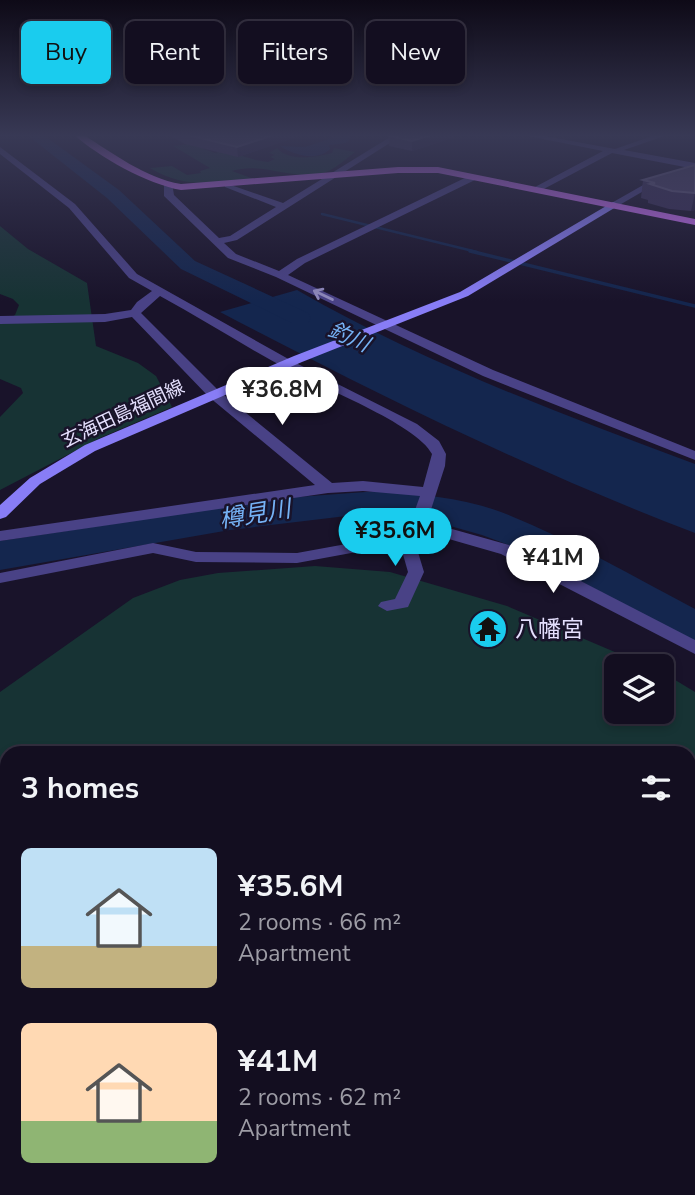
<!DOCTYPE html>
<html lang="en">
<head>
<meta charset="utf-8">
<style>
	:root { --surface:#130e20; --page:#201c2d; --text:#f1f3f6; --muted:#9d9ca5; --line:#322e3e; --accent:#1accee }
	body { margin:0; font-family:"Nunito Sans","Noto Sans JP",sans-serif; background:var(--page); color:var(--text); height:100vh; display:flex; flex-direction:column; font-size:26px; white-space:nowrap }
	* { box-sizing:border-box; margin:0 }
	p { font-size:23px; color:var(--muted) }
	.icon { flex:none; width:38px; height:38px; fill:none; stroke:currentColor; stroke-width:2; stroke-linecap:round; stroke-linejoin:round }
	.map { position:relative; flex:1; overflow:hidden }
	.sheet { position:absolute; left:0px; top:746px; width:696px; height:450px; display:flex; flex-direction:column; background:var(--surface); border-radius:21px 21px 0 0; box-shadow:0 4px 10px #0003,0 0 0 2px var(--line) }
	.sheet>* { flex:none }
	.guide { position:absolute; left:21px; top:21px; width:654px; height:63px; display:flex; gap:14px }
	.tools { position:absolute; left:604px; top:654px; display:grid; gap:14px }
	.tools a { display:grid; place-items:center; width:70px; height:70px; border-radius:10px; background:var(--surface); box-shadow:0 4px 10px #0003,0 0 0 2px var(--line); font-size:35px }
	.price { position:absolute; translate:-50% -60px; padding:0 16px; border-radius:24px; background:#fff; color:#222; font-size:23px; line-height:46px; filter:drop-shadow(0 2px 4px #0008) }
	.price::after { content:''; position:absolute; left:50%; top:42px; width:21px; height:16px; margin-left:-10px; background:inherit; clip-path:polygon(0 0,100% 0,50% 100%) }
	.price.active { background:var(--accent); color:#111 }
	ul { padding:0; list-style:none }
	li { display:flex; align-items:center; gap:21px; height:175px; padding:0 21px }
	li span { display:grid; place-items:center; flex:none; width:196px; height:140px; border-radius:10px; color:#555 }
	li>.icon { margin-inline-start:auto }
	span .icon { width:84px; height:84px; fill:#fffc; stroke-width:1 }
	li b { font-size:30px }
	h2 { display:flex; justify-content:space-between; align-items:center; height:84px; padding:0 21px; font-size:30px }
	.chip { padding:0 24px; border-radius:10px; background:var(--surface); box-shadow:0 4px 10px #0003,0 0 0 2px var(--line); font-size:24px; line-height:63px }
	.chip.active { background:var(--accent); color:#111 }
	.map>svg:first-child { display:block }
</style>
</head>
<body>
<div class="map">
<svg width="695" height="1195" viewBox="0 0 695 1195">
	<rect width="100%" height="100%" fill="#19132a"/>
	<path fill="#173334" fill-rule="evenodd" d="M246 143 232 153 256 160 268 162 275 159 270 157 275 155 269 153 277 148C289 162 316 157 332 153L334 148 355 152C346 159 334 170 323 173 292 181 262 161 232 171L254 179C214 182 186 190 150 168L172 166 187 175 201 173 200 171 210 168 173 146 191 144 215 153Z
		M0 226 28 249 87 283 96 346 138 363 156 376 172 407 100 438 0 490V417L23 393 21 388 0 379V324L15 315 19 305 13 299 0 294Z
		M315 566 390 572 507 606 650 667H616V712H662V672L695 692V1195H0V692L133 598 180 580 218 573ZM7 752H690V1188H7Z"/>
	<path fill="#14264e" d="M325 134 352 136 346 143 329 145 330 149C317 162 293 155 280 146L305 147 332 138Z
		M297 290C422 362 560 414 695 464V533C532 471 374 393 220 312Z
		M379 491C419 494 464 498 501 512 568 538 632 576 695 609V642L522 550 482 535 443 524 405 519 355 515 230 530 0 570V541L283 498Z"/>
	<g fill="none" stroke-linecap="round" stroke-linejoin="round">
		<path stroke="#14264e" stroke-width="2.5" d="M322 214 477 252"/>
		<path stroke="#14264e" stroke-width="3.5" d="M470 251 695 306"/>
		<path fill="#14264e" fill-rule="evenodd" d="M26 134H42L119 190 195 261 308 313 311 318 308 323H292L181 269 107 198Z"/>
		<path fill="#494286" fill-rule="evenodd" d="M395 134H404L237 240 224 243 236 254 279 271 297 259 471 175H477V179L305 263 288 275 493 370 695 451V460L483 376 276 277 228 258 164 196V185L172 183 174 195 219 238 230 236 276 207 225 187V183L283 203Z
			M518 134H534L615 149 658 134H670L624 150 695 163V169L612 153 538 192 533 189 535 187 603 151Z
			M0 147 75 204 137 274 292 361 417 424 439 441 446 454 445 466 427 522 513 546 695 640V654L501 554 421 531 414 539 424 572 408 607 387 611 378 606 381 602 395 599 408 572 400 544 297 563 196 562 153 553 0 583V573L153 543 196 552 297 553 401 534 410 524 420 496 363 491 328 493 0 541V531L315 485 209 397 132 317 105 322 0 324V316L105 314 131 310 137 302 152 291 129 278 69 208 0 154ZM160 296C202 319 243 345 285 368 318 386 417 424 432 454L423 487 363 481 332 483 219 391 141 313Z
			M659 176 666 178 616 207 608 205Z"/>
		<path fill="#887df6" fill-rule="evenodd" d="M613 202 616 203V207L468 296 302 362 95 451 40 484 6 517 0 519V505L30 478 85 445 294 356 460 292Z"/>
		<path fill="#ca6ef4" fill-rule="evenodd" d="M73 134H82C113 153 145 178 181 184L398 167H438L695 219V225L438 173H398L181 190C147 184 99 157 73 134Z"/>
	</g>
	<path fill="#392e57" d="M167 134H305L238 157 185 144Z
		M394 134H453L452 138 412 151 389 146 390 136Z
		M695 165V210L691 211 669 209 648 203V200L641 198 643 180Z"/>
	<path fill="#241b3d" d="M276 134H305L238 157 237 147Z
		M434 134H453L452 138 412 151V141Z
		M695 193V210L691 211Z"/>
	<path fill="#4b4168" stroke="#635a80" stroke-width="2" d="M184 134H276L237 147Z
		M394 134H434L412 141 390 136Z
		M695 165V193L672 191 650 184 655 183 643 180Z"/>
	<defs><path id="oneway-shaft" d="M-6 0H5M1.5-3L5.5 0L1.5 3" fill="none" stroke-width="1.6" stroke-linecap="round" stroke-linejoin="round" transform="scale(1.75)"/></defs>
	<use stroke="#8f89bc" href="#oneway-shaft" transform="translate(323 295) rotate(-154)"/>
	<linearGradient id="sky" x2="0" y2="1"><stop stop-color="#0e0a17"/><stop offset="0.45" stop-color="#383955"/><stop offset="1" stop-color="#383955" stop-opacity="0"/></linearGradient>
	<rect width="695" height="301" fill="url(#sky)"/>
	<defs>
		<symbol id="temple-disc" viewBox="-11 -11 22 22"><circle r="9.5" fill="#1accee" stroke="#19132a"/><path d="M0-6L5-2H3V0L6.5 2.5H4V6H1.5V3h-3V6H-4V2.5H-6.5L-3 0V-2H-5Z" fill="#111"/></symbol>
	</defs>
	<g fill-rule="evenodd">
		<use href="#temple-disc" x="466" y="607" width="44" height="44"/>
	</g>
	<g text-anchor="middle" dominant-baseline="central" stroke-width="5" stroke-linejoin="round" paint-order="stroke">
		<g font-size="19" fill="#e4dffd" stroke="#19132a">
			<text transform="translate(123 414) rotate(-25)">玄海田島福間線</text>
		</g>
		<g font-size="21" font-style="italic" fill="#75b2f5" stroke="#19132a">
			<text transform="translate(349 337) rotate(24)">釣川</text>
		</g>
		<g font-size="23" fill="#e4dffd" stroke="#19132a" text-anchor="start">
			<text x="515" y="629">八幡宮</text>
		</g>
		<g font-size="24" font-style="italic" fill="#75b2f5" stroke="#19132a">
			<text transform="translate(255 514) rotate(-9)">樽見川</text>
		</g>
	</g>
</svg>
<div class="tools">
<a><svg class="icon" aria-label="layers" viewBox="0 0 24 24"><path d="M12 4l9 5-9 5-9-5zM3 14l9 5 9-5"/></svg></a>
</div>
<b class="price" style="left:282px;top:427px">¥36.8M</b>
<b class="price active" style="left:395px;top:568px">¥35.6M</b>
<b class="price" style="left:553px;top:595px">¥41M</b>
<div class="guide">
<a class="chip active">Buy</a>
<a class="chip">Rent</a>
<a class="chip">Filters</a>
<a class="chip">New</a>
</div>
<section class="sheet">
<h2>3 homes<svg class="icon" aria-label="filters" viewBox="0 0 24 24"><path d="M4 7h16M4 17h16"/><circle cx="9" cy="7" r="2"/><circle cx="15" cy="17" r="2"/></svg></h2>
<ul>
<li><span style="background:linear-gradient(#bfe0f5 70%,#c2b280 0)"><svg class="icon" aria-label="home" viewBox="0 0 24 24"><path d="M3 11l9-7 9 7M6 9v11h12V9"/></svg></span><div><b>¥35.6M</b><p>2 rooms · 66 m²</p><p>Apartment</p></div></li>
<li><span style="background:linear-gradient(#ffd9b3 70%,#8fb573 0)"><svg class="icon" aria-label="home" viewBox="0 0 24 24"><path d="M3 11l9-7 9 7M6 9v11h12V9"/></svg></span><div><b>¥41M</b><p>2 rooms · 62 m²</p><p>Apartment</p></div></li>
</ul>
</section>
</div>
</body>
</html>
